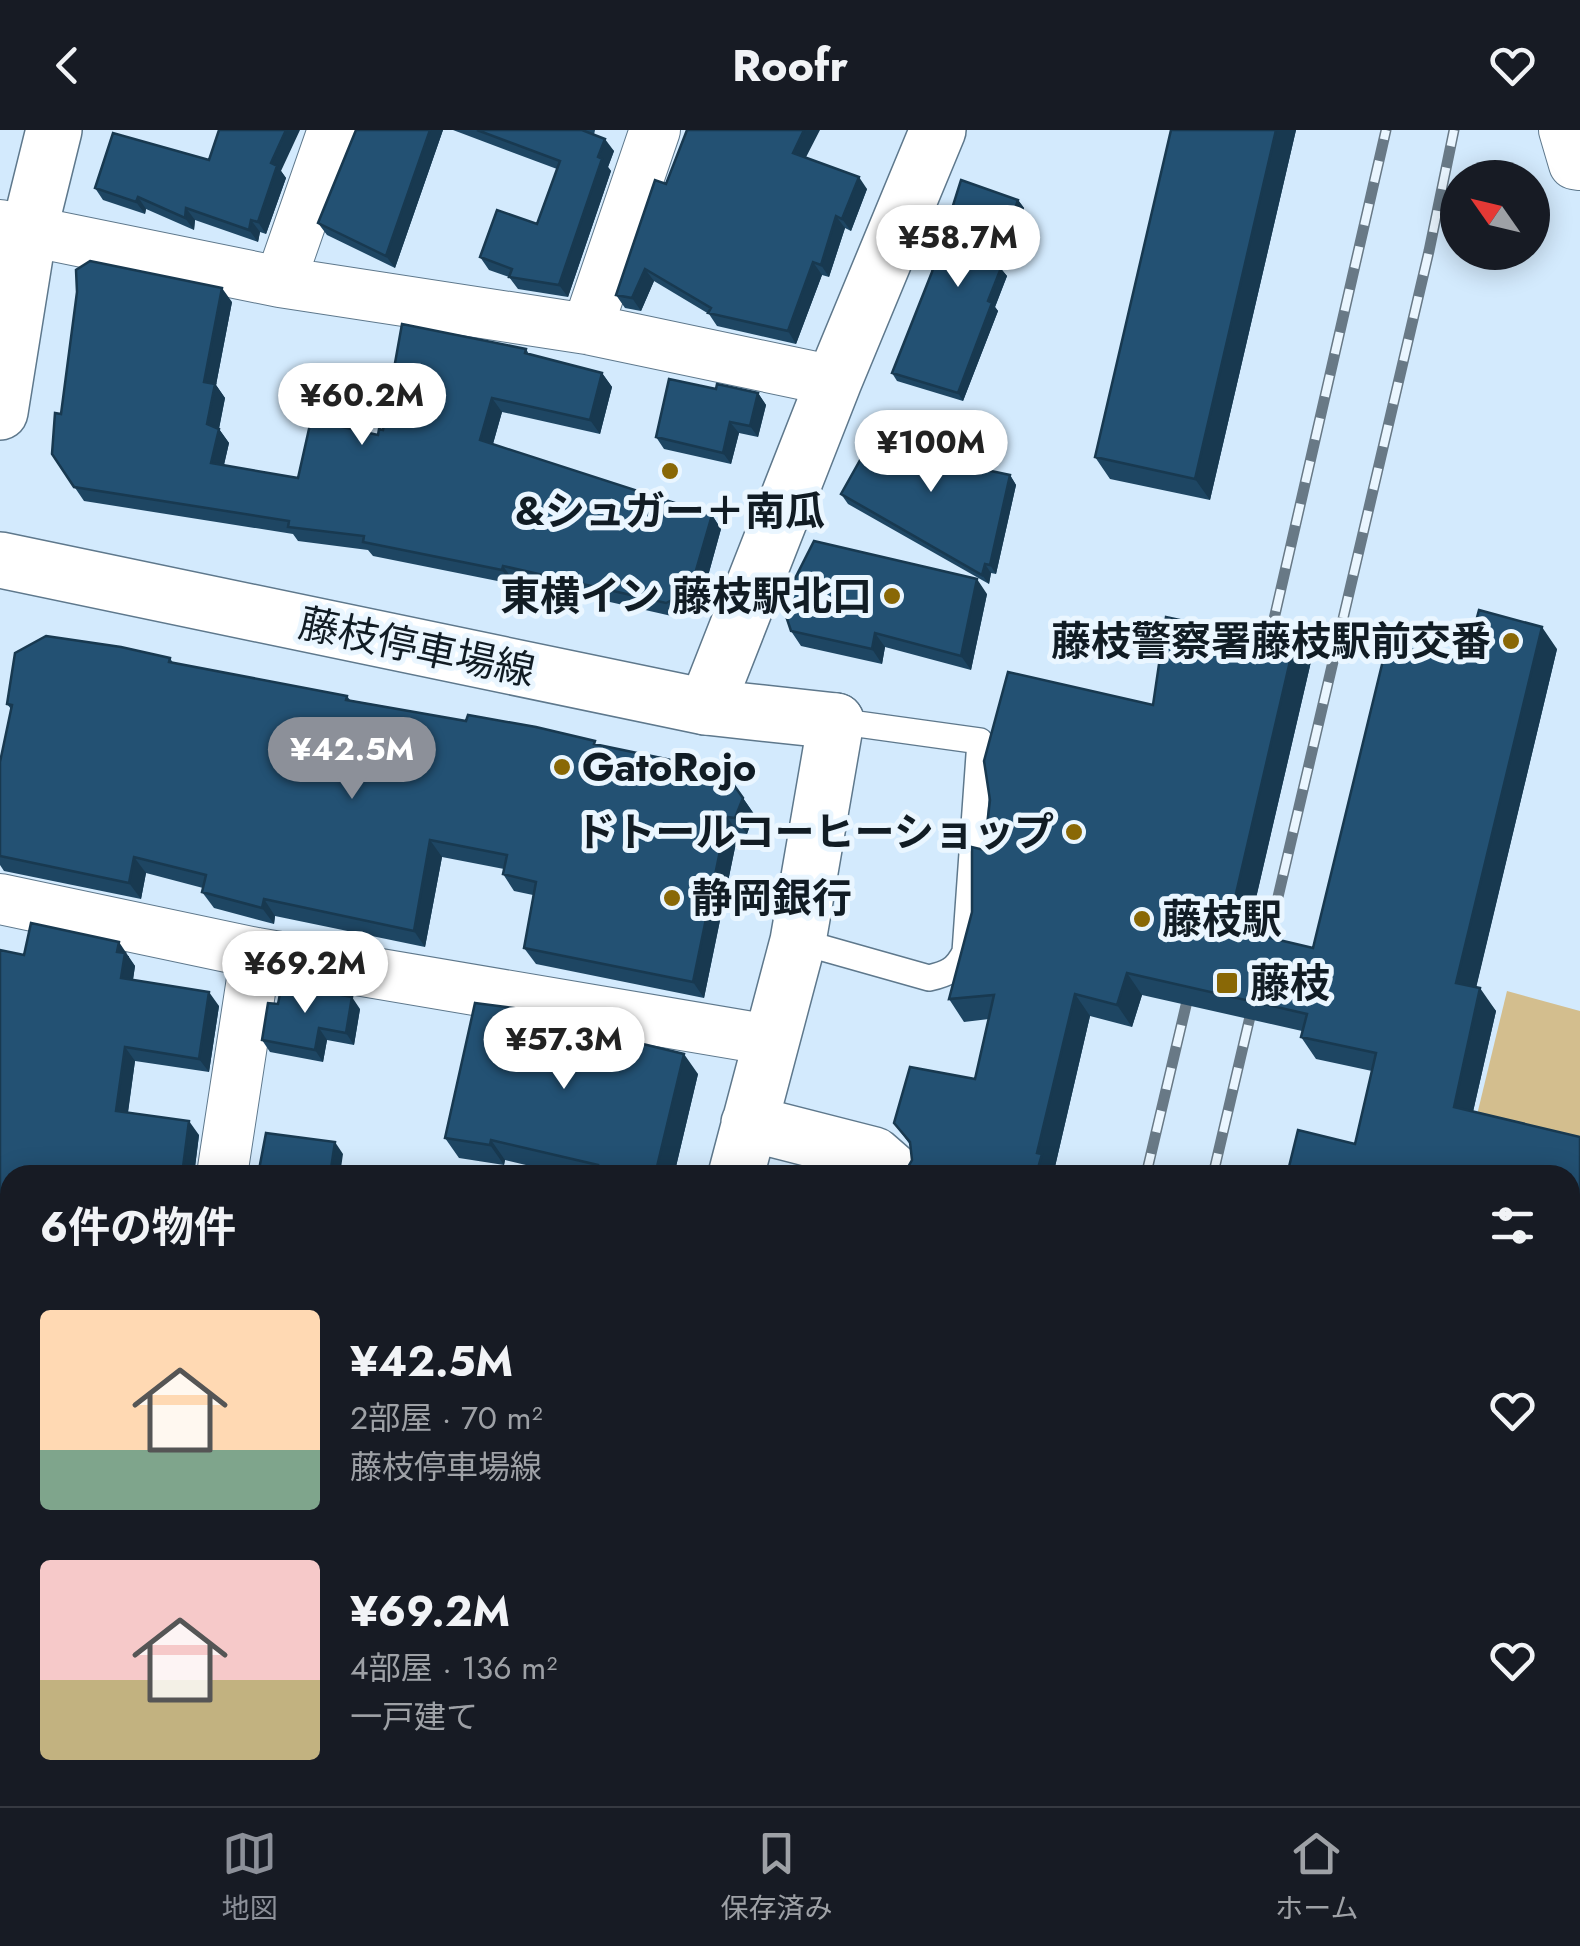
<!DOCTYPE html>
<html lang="ja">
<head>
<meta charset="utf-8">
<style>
	:root { --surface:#171b24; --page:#242831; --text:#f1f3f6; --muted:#9ea1a6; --line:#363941; --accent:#8c9099 }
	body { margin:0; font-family:Jost,"Noto Sans JP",sans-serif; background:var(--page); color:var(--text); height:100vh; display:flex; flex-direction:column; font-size:38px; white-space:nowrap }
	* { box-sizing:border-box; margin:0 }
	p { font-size:32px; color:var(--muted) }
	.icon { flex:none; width:55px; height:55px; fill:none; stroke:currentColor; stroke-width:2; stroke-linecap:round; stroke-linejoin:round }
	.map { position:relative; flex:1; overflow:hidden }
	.side { position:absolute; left:0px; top:1035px; width:1580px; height:642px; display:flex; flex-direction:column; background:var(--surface); border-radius:30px 30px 0 0; box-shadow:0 5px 25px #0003 }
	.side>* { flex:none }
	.needle { width:65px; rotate:304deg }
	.controls { position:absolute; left:1440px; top:30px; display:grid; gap:20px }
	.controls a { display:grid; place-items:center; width:110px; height:110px; border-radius:50%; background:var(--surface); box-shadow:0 5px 25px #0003; font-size:50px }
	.price { position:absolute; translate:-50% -85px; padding:0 22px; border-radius:35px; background:#fff; color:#222; font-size:32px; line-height:65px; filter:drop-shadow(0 2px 5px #0008) }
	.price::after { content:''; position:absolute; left:50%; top:60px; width:30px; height:22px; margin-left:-15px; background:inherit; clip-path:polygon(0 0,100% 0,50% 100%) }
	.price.active { background:var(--accent); color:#fff }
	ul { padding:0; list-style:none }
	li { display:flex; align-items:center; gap:30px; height:250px; padding:0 40px }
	li span { display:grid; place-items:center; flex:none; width:280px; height:200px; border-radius:10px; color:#555 }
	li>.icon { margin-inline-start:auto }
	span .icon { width:120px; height:120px; fill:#fffc; stroke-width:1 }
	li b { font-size:42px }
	h2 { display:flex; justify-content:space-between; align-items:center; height:120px; padding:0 40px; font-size:42px }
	header { display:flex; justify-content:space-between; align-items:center; height:130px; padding:0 40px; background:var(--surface); font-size:45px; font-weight:700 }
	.tabs { display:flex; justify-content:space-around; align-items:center; height:140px; border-top:2px solid var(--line); background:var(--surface); font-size:28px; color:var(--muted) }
	.tabs a { display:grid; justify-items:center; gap:5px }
	.tabs .active { color:var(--accent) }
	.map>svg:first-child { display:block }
</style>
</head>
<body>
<header><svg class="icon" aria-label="back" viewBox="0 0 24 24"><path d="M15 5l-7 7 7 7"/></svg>Roofr<svg class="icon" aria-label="heart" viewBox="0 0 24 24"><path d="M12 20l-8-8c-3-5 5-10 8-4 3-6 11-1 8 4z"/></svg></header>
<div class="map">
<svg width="1580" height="1676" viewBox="0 0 1580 1676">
	<rect width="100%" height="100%" fill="#d3eafd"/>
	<path fill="#d3be8e" d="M1507 861 1580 881V1015L1476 989Z"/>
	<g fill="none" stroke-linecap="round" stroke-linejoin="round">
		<defs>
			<path id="service" d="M798 811 929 848C947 844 956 840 965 822L980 611 836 591"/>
			<path id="minor" d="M1564 0 1574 34 1580 35
				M0 95 280 152 587 199 834 251
				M280 152 333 0
				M587 199 655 0
				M0 769 256 823 770 910
				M222 1045 256 823
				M0 1540 10 1541
				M79 1676 81 1668
				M524 1676 525 1668
				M1182 1676 1184 1668
				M1481 1676 1483 1668"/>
			<path id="tertiary" d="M706 577 834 251 938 0
				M749 993 874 1025 897 1045
				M736 1045 798 811 836 591
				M1570 1523 1580 1526"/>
			<path id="secondary" d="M0 282 29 101 54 0
				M0 430 706 577 836 591"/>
		</defs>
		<use href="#service" stroke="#5e788c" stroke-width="28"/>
		<use href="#minor" stroke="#5e788c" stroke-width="52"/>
		<use href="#tertiary" stroke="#5e788c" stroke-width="58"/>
		<use href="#secondary" stroke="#5e788c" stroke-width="58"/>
		<use href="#service" stroke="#fff" stroke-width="25"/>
		<use href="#minor" stroke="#fff" stroke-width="50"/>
		<use href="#tertiary" stroke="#fff" stroke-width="55"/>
		<use href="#secondary" stroke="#fff" stroke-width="55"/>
		<defs>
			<path id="rail" d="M1266 524 1386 0
				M1146 1045 1192 850
				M1213 1045 1429 121 1454 0
				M995 1676 997 1668
				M1054 1676 1056 1668"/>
		</defs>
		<use href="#rail" stroke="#687986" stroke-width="11"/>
		<use href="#rail" stroke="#eaf6ff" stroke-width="8" stroke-dasharray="22" stroke-linecap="butt"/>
	</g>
	<path fill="#1e4663" d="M356 0H443L395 138 327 105 318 93Z
		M453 0H595L594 5 614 21 608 37 611 41 568 167 518 159 509 147 489 140 480 127 537 94 557 39Z
		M1171 0H1296L1210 370 1110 349 1095 327Z
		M806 27 867 59 851 101 845 98 829 147 822 145 796 214 717 196 709 184 654 151 641 181 625 178 616 165 666 54Z
		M209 30 281 41 286 48 266 104 260 102 258 112 195 90 194 100 146 79 145 84 103 70 95 58Z
		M1018 70 1024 78 1002 140 1007 146 995 177 998 181 963 271 897 251 892 243Z
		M232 172 216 255 225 268 219 299 229 313 224 335 298 348 378 305 383 300 526 219 529 224 602 243 612 257 600 304 502 282 493 314 712 385 721 399 700 475 676 487 513 450 512 454 373 426 368 420 298 411 293 404 84 371 52 324 61 284Z
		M716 259 758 263 766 275 758 307 739 303 731 334 664 319 656 307Z
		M948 308 955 318 949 332 1010 345 1016 355 996 444 991 443 989 454 848 374 841 364 867 327Z
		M987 464 971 540 885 517 882 534 801 516 791 501Z
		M1297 501 1313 523 1248 802 1313 818 1465 532 1557 519 1476 857 1496 881 1473 982 1580 1007V1496L1570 1493V1045L1355 1014 1372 941 1316 929 1301 907 1302 901 1142 865 1132 897 1090 886 1054 1041 904 1044 912 1030 911 1016 894 993 975 949 989 889 964 892 949 869 972 782 984 720 1153 575 1262 508Z
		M170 528 173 533 347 566 350 570 598 615 724 641 754 684 747 704 738 703 704 868 536 834 524 818 533 765 514 761 503 744 504 739 442 727 425 817 275 786 274 794 214 778 202 762 203 758 146 743 141 769 4 741 0 735V632L11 579 7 574Z
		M0 820 24 825 129 826V828L135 836 133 850 219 876 209 942 135 931 128 983 199 1005 194 1045H10V1296L0 1295Z
		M278 874 360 879 354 915 327 910 323 932 270 922 262 910Z
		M525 886 698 944 674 1045H568L505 1030 504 1035 459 1028 445 1008Z
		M0 1568 10 1569V1668H21L19 1676 0 1675Z
		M177 1668H241L238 1676H183Z
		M1327 1668H1436L1433 1676H1333Z"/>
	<path fill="#183950" d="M286 0H300L281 41 286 48 266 104 258 92 271 33Z
		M430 0H443L395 138 386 126Z
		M804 0H820L802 35 793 23Z
		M1276 0H1296L1210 370 1195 349Z
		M605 9 614 21 608 37 611 41 568 167 559 155Z
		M859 47 867 59 851 101 842 89Z
		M138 67 146 79 145 84 136 72Z
		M1018 70 1024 78 1002 140 1007 146 995 177 998 181 963 271 958 263 988 171 996 136Z
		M186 78 195 90 194 100 185 88Z
		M836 86 845 98 829 147 821 135Z
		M251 90 260 102 258 112 249 100Z
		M813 132 822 145 796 214 788 201Z
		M645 139 654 151 641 181 632 168Z
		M222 158 232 172 216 255 225 268 217 308 207 294 204 252Z
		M602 243 612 257 600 304 590 290Z
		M758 263 766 275 758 307 750 296Z
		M492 268 502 282 490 324 480 310Z
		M730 292 739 303 731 334 723 323Z
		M219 299 229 313 221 347 211 333Z
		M948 308 955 318 946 339 939 330Z
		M1010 345 1016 355 996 444 990 435Z
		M712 385 721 399 700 475 690 461Z
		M985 434 991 443 989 454 982 445Z
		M503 436 513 450 512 454 502 440Z
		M977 449 987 464 971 540 961 526Z
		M1542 497 1557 519 1472 875 1456 853Z
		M1297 501 1313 523 1244 820 1228 798Z
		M875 503 885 517 882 534 872 519Z
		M743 668 754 684 747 704 735 688Z
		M727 687 738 703 704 868 693 852Z
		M430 710 442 727 425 817 414 801Z
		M134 727 146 743 141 769 129 753Z
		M264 769 275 786 274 794 262 778Z
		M119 812 135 836 131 862 121 848 117 822Z
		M1127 843 1142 865 1132 897 1117 875Z
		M1480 858 1496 881 1469 999 1454 977Z
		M209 862 219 876 209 942 199 929Z
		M1075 864 1090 886 1054 1041 1056 1045H1036L1037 1023Z
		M352 867 360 879 354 915 346 903Z
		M319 898 327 910 323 932 315 920Z
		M125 917 135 931 126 995 116 981Z
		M684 924 698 944 674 1045H655Z
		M189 991 199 1005 194 1045H182Z
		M491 1010 505 1030 504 1035 490 1015Z
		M335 1012 343 1024 340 1045H330Z
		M11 1668H21L19 1676H17Z
		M151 1668H160L159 1676H149Z
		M228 1668H241L238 1676H225Z
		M459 1668H470L468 1676H458Z
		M890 1668H898L904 1676H888Z
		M1422 1668H1436L1433 1676H1419Z"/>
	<path fill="#235173" stroke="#183950" stroke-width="2.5" d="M219 0H286L271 33 277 36 258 92 251 90 249 100 186 78 185 88 138 67 136 72 95 58 113 3 209 30Z
		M356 0H430L386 126 318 93Z
		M477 0H582L605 9 598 27 602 29 559 155 509 147 512 139 480 127 497 80 537 94 560 31Z
		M687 0H804L793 23 859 47 842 89 836 86 821 135 813 132 788 201 708 183 711 178 645 139 632 168 616 165 655 50 666 54Z
		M1171 0H1276L1195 349 1095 327Z
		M961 50 1018 70 996 136 1001 138 988 171 992 173 958 263 892 243 932 142Z
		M90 131 222 158 204 252 215 254 207 294 219 299 211 333 298 348 311 290 378 305 379 299 383 300 402 194 526 219 525 223 602 243 590 290 492 268 480 310 712 385 690 461 666 473 503 436 502 440 363 412 364 406 288 397 289 391 74 357 52 324 55 283 61 284 77 162 76 140Z
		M669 249 716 259 717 254 758 263 750 296 730 292 723 323 656 307Z
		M882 293 948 308 939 330 1010 345 990 435 985 434 982 445 841 364 863 325 867 327Z
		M814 411 977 449 961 526 875 503 872 519 791 501 782 474Z
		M1479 480 1542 497 1456 853 1480 858 1454 977 1580 1007V1478L1570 1475V1045H1287L1298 1000 1355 1014 1376 923 1301 907 1307 884 1127 843 1117 875 1075 864 1037 1023 1042 1024 1036 1045H902L904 1044 912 1030 910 1012 894 993 910 937 975 949 994 865 949 869 972 782V717L984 720 990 670 984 631 1008 542 1153 575 1166 487 1262 508 1266 493 1297 501 1228 798 1313 818 1387 514 1465 532Z
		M46 506 121 517 170 528 169 532 347 566 346 570 466 591 468 585 536 597 595 611 594 614 724 641 743 668 735 688 727 687 693 852 524 818 536 752 503 744 507 725 430 710 414 801 264 769 262 778 202 762 206 745 134 727 129 753 0 726V632L12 575 7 574 15 523Z
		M31 793 119 812 117 822 125 823 121 848 209 862 199 929 125 917 116 981 189 991 182 1045H10V1284L0 1282V820L24 825Z
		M282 854 352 867 346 903 319 898 315 920 262 910 268 873 278 874Z
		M475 873 521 879 519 884 684 924 655 1045H596L598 1035 491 1010 490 1015 445 1008Z
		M266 1003 335 1012 330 1045H258Z
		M1570 1551 1580 1554V1676H1508L1510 1668H1570Z
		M0 1568 10 1569V1665L0 1664Z
		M99 1668H151L149 1676H97Z
		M181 1668H228L225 1676H205Z
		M396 1668H459L458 1676H394Z
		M854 1668H890L888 1676H852Z
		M1339 1668H1422L1419 1676H1371Z"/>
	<g fill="#896806" stroke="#eaf6ff" stroke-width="4">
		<circle cx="670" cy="341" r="10"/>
		<circle cx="892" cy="466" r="10"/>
		<circle cx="1511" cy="511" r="10"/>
		<circle cx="562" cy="637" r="10"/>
		<circle cx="1074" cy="702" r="10"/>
		<circle cx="672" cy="768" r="10"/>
		<circle cx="1142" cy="789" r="10"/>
		<rect x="1215" y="841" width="24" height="24" rx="5"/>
	</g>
	<g text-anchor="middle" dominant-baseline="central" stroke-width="10" stroke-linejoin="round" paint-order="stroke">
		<g font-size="40" font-weight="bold" fill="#111c24" stroke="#eaf6ff" text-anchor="start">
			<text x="670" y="381" text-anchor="middle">&amp;シュガー＋南瓜</text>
			<text x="872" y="466" text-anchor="end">東横イン 藤枝駅北口</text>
			<text x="1491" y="511" text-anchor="end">藤枝警察署藤枝駅前交番</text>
			<text x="582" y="637">GatoRojo</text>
			<text x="1054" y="702" text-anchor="end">ドトールコーヒーショップ</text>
			<text x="692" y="768">静岡銀行</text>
			<text x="1162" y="789">藤枝駅</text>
			<text x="1250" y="853">藤枝</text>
		</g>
		<g font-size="40" fill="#111c24" stroke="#eaf6ff">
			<text transform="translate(417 517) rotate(12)">藤枝停車場線</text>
		</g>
	</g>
</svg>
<div class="controls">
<a><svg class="needle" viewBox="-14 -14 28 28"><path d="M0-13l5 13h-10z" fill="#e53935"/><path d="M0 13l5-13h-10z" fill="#9ea1a6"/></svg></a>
</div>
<b class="price" style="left:958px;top:160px">¥58.7M</b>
<b class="price" style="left:362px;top:318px">¥60.2M</b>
<b class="price" style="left:931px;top:365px">¥100M</b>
<b class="price active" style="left:352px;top:672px">¥42.5M</b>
<b class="price" style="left:305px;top:886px">¥69.2M</b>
<b class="price" style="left:564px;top:962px">¥57.3M</b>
<section class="side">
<h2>6件の物件<svg class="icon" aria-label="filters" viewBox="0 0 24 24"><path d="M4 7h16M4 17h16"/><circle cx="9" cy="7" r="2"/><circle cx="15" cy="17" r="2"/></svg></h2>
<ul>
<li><span style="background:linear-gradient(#ffd9b3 70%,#7fa58c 0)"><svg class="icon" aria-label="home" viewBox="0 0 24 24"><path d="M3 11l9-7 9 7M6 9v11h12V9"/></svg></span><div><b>¥42.5M</b><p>2部屋 · 70 m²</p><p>藤枝停車場線</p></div><svg class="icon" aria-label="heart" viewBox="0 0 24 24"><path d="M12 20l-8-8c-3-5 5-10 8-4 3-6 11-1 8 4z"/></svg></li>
<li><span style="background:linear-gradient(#f6c9c9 60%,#c2b280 0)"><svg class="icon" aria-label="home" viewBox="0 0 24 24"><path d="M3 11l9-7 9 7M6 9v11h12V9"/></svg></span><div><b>¥69.2M</b><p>4部屋 · 136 m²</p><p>一戸建て</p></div><svg class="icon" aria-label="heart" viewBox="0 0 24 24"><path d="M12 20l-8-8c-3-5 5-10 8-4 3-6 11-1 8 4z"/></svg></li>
</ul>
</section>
</div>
<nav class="tabs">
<a class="active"><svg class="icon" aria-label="map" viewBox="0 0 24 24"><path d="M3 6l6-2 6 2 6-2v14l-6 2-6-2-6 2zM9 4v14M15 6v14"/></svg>地図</a>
<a><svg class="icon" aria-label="saved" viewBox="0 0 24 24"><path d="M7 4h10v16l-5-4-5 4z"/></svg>保存済み</a>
<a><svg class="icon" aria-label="home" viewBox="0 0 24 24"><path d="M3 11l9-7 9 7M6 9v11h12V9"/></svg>ホーム</a>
</nav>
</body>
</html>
